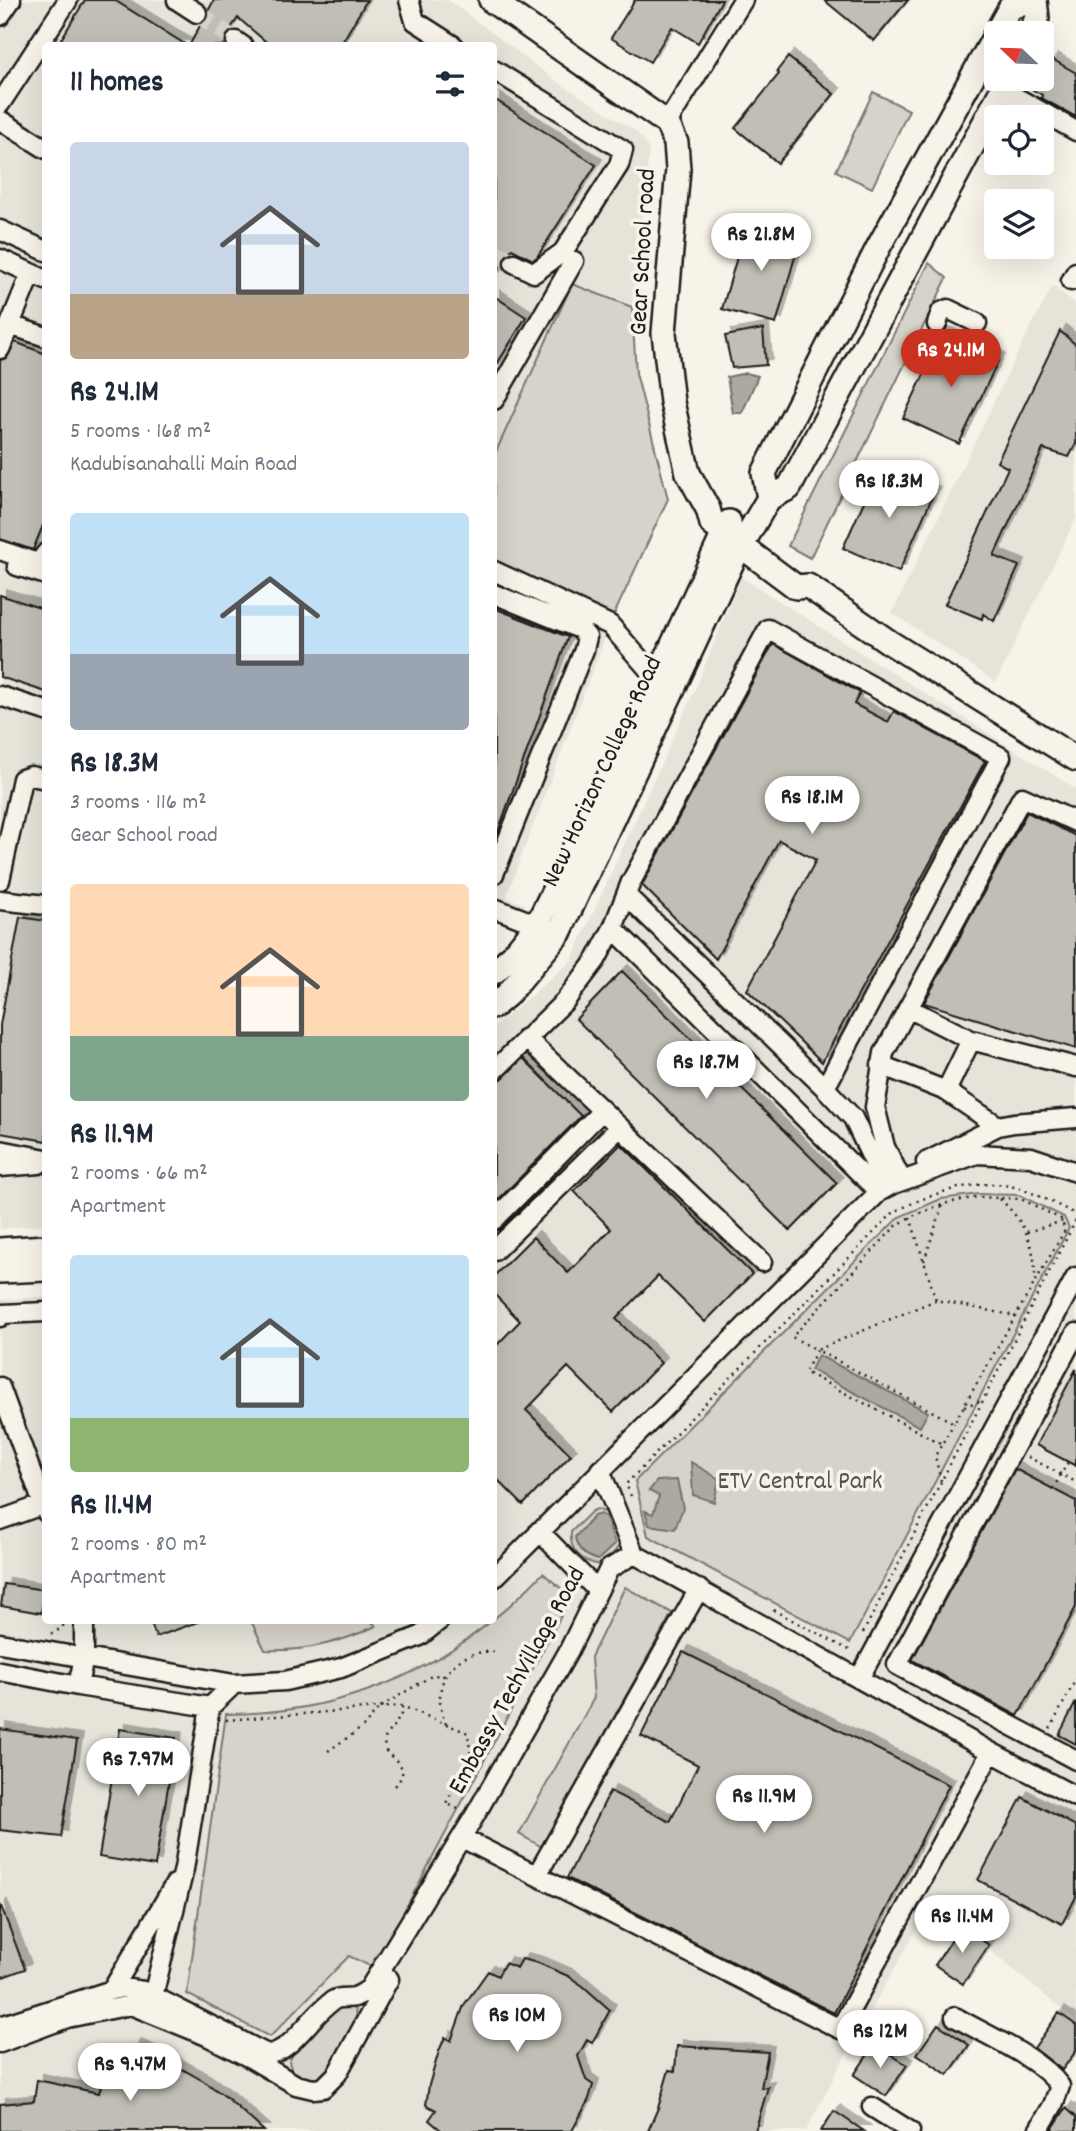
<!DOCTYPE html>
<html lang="en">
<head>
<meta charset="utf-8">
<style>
	:root { --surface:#fff; --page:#f6f6f7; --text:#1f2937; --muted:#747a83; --accent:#c8321e }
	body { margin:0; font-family:Dekko,sans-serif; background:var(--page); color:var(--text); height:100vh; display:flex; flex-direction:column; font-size:26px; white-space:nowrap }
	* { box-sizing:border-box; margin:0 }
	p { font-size:23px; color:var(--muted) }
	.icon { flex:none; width:38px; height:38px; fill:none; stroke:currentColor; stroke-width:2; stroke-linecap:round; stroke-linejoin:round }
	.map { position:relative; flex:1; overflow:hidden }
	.panel { position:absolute; left:42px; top:42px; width:455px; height:1582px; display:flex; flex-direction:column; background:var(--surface); border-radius:7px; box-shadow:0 7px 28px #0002 }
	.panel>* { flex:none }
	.needle { width:46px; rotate:293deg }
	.fabs { position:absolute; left:984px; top:21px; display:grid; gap:14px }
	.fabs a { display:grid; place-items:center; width:70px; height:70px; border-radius:7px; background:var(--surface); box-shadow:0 7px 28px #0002; font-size:35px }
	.price { position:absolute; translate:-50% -60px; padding:0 16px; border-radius:24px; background:#fff; color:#222; font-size:23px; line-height:46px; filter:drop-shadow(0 2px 4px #0008) }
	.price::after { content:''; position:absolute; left:50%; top:42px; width:21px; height:16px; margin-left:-10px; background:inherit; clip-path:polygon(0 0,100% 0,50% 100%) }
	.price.current { background:var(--accent); color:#fff }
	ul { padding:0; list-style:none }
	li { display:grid; align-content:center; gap:14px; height:371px; padding:0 28px }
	li span { display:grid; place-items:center; height:217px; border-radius:7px; color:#555 }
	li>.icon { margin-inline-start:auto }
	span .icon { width:126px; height:126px; fill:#fffc; stroke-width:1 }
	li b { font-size:30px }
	h2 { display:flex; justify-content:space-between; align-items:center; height:84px; padding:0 28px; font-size:30px }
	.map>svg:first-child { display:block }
</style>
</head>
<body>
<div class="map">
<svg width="1076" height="2131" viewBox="0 0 1076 2131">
	<defs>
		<filter id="shadow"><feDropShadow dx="6" dy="-6" stdDeviation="0" flood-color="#0004"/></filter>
	</defs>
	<rect width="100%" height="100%" fill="#f7f3e8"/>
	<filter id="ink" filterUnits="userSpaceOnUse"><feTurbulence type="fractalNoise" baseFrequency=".0143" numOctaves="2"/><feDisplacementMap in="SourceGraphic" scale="14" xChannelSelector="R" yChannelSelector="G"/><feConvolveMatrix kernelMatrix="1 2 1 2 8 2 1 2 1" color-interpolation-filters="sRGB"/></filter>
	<g filter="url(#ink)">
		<path fill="#e6e3d9" d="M0 0H448L558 82 634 130 643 139 649 151 632 307 572 285 494 456V46H46V1224L0 1229Z
			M1053 286 1076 304V518L996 682 892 613 1027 334Z
			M494 563 613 617 506 897 526 905 516 917 494 915Z
			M741 577 1076 789V2021L932 1903 848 2050 806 2131H0V1300L45 1296 46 1620H494V1027L571 961 694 692Z"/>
		<path fill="#d7d3cb" stroke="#7a7874" stroke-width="2" d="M873 92 909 110 872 188 836 171Z
			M929 263 947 278 810 558 788 546Z
			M572 284 632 307 636 373 668 499 613 617 494 563V456Z
			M979 1194 1019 1195 1064 1217 1069 1228 850 1643 648 1536 635 1481 899 1217 941 1199Z
			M597 1509 610 1514C622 1544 626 1544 600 1565 582 1562 569 1551 571 1532L592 1511Z
			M543 1573 571 1597 374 1968 349 1956 270 2037 187 1994 226 1714C354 1713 455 1666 543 1573Z
			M625 1587 672 1613 542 1847 519 1834 594 1698 591 1657Z
			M371 1621 376 1626C340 1643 305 1652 265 1650L251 1621Z
			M349 2005 355 2010 356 2019 330 2072 315 2084 293 2075 289 2062 295 2049 336 2008Z"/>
		<path fill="#aca9a2" stroke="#72716c" stroke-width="2" d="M746 373 758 376 742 413H733L727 377Z
			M818 1355 928 1412 920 1427 811 1370Z
			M691 1462 719 1479 714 1502 693 1495Z
			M677 1480 683 1508 675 1529 649 1525 645 1511 653 1514 659 1496 649 1491 657 1481Z
			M601 1514 606 1517 615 1544 598 1560C587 1557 577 1550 575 1537L594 1516Z"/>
		<path fill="#c0beb5" stroke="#1c1c1c" stroke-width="2" filter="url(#shadow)" d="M85 0H114L188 46H57Z
			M214 0H367L340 46H271L238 18 226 35 223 46H189L201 24 207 19 208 11Z
			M635 0H722L698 43 672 27 650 62 611 38Z
			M824 0H908L874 41Z
			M788 57 834 94 778 163 735 128 779 74 777 71Z
			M1052 59 1076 73V117L1041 98 1042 95 1033 90Z
			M494 99 596 165 537 257 533 260 512 249 504 257 494 278Z
			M742 223 800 239 776 324 722 309 741 243 737 241Z
			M494 296 526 317 494 369Z
			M763 329 766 365 732 368 725 336Z
			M1060 331 1076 345V444L1069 457 1043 449 994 556 1019 566 994 621 983 614 982 619 945 604 1008 468 997 462Z
			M944 333 999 359 959 444 903 418Z
			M15 342 46 354V518L33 550 0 539V360L7 358Z
			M879 468 934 493 899 572 843 548Z
			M0 595 46 610V692L0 677Z
			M494 608 568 637 495 840H494Z
			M773 644 860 693 854 704 888 722 894 711 985 761 822 1062 747 990 816 860 779 840 716 959 642 885Z
			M1027 812 1076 836V1049L924 1003Z
			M20 917 46 921V1141L0 1133V1025Z
			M622 971 837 1183 790 1231 576 1019Z
			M523 1058 581 1116 494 1204V1082L502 1079Z
			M621 1144 752 1274 705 1322 658 1276 616 1319 661 1363 613 1412 568 1367 526 1410 571 1455 523 1505 494 1476V1348L520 1321 494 1294V1276L533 1237 568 1273 611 1229 574 1191Z
			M1076 1369V1466L1036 1445Z
			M1015 1469 1076 1501V1607L1018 1716 912 1660Z
			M4 1584 45 1590 41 1613 1 1606Z
			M150 1620H197L198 1622 156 1637Z
			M683 1652 949 1785 834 2013 567 1878 610 1791 670 1822 698 1765 641 1736Z
			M1076 1702V1744L1059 1735Z
			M0 1729 77 1740 61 1837 0 1830Z
			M120 1729 176 1738 155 1866 99 1857Z
			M1022 1797 1076 1826V1897L1062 1924 978 1880Z
			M1 1906 25 1969 0 1978V1907Z
			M961 1926 989 1945 963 1984 935 1965Z
			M522 1959 538 1963 568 1976 583 1986 610 2010 592 2043 587 2040 578 2056 586 2080 593 2085 589 2099 572 2131H442L429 2120 436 2110 426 2105 429 2085 439 2051 445 2037 451 2041 464 2005 488 1971 498 1976 505 1963 517 1968Z
			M1059 2013 1076 2025V2051L1062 2070 1034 2048Z
			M938 2024 969 2045 948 2075 917 2054Z
			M875 2044 907 2065 886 2096 854 2075Z
			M135 2046 159 2056 205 2082 226 2097 264 2131H0V2104L34 2101 37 2080 99 2093 108 2062 126 2070Z
			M677 2046 768 2052 761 2088 768 2087 755 2131H648L658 2108 669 2070 675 2071Z
			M1066 2108 1076 2117V2131H1051Z
			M834 2111 864 2131H821Z"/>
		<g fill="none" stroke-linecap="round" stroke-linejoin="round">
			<path stroke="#d6d3c9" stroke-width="18" stroke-dasharray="18 9" stroke-linecap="butt" d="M197 13 236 41
				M494 252 514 263"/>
			<defs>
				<path id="minor" d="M177 0 197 13
					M409 0 415 21 454 46
					M0 16 11 0
					M236 41 243 46
					M494 70 623 150 619 165 563 252 534 273 514 263
					M1003 90 1076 131
					M0 104 68 0
					M0 120 46 149
					M667 123 743 0
					M0 230 46 251
					M0 259 46 280
					M1071 281 1076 272
					M937 324 941 312 948 309 977 323
					M10 325 46 337
					M0 349 31 273
					M494 400 574 261
					M0 550 34 562 41 560 46 553
					M17 566 46 575
					M494 571 610 625 657 679
					M494 594 580 629 587 637 584 650 494 874
					M0 696 46 711
					M0 880 22 779 31 776 46 779
					M626 895 825 1088
					M0 900 46 905
					M494 908 546 928
					M613 928 879 1192
					M908 1008 971 1040 1076 1067
					M526 1038 762 1262
					M971 1040 946 1091 998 1126
					M881 1065 946 1091
					M494 1071 565 1001 596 960 613 928 631 882 768 629 1001 757 825 1088 853 1118 886 1188
					M0 1150 46 1159
					M926 1162 998 1126 1014 1123 1076 1118
					M0 1167 39 1164
					M899 1175 885 1147 875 1107 884 1053 1022 797 1076 822
					M494 1220 602 1111
					M494 1251 620 1127
					M0 1317 2 1314 46 1312
					M1076 1333 897 1665 1076 1760
					M0 1387 46 1512
					M600 1470 634 1554
					M0 1520 42 1505
					M539 1531 597 1590
					M494 1578 879 1192 891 1185 977 1154 1031 1157 1076 1172
					M0 1643 234 1684 285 1681 341 1668 420 1636 440 1620
					M0 1671 78 1686 210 1707
					M859 1679 1076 1277
					M78 1686 84 1657V1620
					M462 1838 840 2029 991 1752
					M537 1875 699 1589
					M112 1990 175 1884
					M153 1996 184 1869 210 1707 234 1684
					M955 2017C986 2035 1039 2057 1060 2086L1053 2105 1038 2131
					M0 2026 112 1990 122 1988 143 1991 267 2054C292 2053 311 2014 334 2000 341 1996 348 1999 355 1997 360 1995 365 1992 369 1989L474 1817 567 1654 609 1569 634 1554 991 1752 1076 1797
					M0 2043 67 2018 131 2005 207 2036 252 2059 296 2085 313 2089 323 2088 337 2074 389 1979
					M872 2107 910 2131"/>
				<path id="major" d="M491 0 667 123 676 143 678 169 664 333 672 402 688 473 708 509 712 524 796 587 808 586 889 642 1076 759
					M996 33 1010 8 1029 0
					M1030 33 1037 18 1035 0
					M769 498 764 473 878 248 996 34
					M494 972 513 955 537 925 657 679 729 522
					M494 1006 507 995 559 933 734 558 769 498 789 488 1008 79
					M0 1250 46 1247
					M0 1271 46 1269"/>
			</defs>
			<use href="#minor" stroke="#1c1c1c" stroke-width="23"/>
			<use href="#major" stroke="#1c1c1c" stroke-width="28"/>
			<path stroke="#1c1c1c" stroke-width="2.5" stroke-dasharray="2 5" stroke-linecap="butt" d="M1000 1199C1024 1221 1036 1246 1035 1279
				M910 1217 936 1300 1016 1316
				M1027 1232 1063 1221
				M924 1261 943 1204
				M936 1300 817 1350 954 1423 1065 1230 1061 1219 1021 1199 977 1197 943 1204 910 1217 895 1227 792 1337 817 1350 805 1372 942 1444
				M964 1406 981 1401
				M1028 1457 1076 1482
				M941 1481 935 1456 954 1423
				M631 1496 626 1484 894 1212C929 1194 982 1175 1021 1189 1040 1195 1058 1206 1076 1214
				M773 1610 853 1652
				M863 1633 1076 1220
				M51 1634 62 1628 66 1620
				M226 1720 402 1706 468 1733 471 1758 446 1803 458 1809
				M446 1724C427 1683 455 1647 499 1652
				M1050 1729 1076 1679
				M328 1751 363 1727 379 1708 433 1675 445 1676
				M395 1786C410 1769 399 1763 387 1753 376 1731 403 1727 402 1706"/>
			<use href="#minor" stroke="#f7f3e8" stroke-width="18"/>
			<use href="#major" stroke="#f7f3e8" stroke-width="23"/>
			<path stroke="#1c1c1c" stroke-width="2.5" stroke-dasharray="2 5" stroke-linecap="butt" d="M1053 1489 1068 1462"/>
		</g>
	</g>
	<g text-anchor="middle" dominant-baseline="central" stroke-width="7" stroke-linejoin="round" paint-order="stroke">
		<g font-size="26" fill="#1c1c1c" stroke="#f7f3e8">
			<text transform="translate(644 252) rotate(-87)">Gear School road</text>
			<text transform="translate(603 772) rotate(-65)">New Horizon College Road</text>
			<text transform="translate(518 1681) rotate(-61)">Embassy TechVillage Road</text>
		</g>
		<g font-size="26" fill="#545351" stroke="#f7f3e8">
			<text x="800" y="1482">ETV Central Park</text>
		</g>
	</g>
</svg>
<div class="fabs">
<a><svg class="needle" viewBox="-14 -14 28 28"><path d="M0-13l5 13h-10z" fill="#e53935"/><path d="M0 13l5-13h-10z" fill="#747a83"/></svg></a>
<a><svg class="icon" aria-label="locate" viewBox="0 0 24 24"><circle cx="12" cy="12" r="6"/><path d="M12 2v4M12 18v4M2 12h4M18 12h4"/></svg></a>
<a><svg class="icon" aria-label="layers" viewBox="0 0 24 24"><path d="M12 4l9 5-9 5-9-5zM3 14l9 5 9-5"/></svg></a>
</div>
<b class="price" style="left:761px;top:273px">Rs 21.8M</b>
<b class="price current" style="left:951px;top:389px">Rs 24.1M</b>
<b class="price" style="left:889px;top:520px">Rs 18.3M</b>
<b class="price" style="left:812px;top:836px">Rs 18.1M</b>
<b class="price" style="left:706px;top:1101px">Rs 18.7M</b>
<b class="price" style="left:138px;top:1798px">Rs 7.97M</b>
<b class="price" style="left:764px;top:1835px">Rs 11.9M</b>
<b class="price" style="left:962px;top:1955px">Rs 11.4M</b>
<b class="price" style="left:517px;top:2054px">Rs 10M</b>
<b class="price" style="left:880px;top:2070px">Rs 12M</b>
<b class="price" style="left:130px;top:2103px">Rs 9.47M</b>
<section class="panel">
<h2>11 homes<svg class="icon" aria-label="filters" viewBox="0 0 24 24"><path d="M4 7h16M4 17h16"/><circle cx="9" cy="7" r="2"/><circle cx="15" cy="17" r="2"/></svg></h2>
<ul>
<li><span style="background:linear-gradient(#c9d6e8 70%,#b9a48a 0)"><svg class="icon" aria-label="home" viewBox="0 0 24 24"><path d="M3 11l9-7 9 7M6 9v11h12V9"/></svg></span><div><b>Rs 24.1M</b><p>5 rooms · 168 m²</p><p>Kadubisanahalli Main Road</p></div></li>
<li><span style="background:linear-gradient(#bfe0f5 65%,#9aa5b1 0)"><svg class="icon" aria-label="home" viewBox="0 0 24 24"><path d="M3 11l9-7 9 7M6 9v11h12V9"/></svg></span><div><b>Rs 18.3M</b><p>3 rooms · 116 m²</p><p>Gear School road</p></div></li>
<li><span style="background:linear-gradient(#ffd9b3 70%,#7fa58c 0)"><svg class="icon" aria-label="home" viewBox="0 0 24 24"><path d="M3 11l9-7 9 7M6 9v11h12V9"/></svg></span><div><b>Rs 11.9M</b><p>2 rooms · 66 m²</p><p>Apartment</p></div></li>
<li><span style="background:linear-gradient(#bfe0f5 75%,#8fb573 0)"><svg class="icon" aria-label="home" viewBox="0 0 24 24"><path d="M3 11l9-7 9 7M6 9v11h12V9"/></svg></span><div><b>Rs 11.4M</b><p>2 rooms · 80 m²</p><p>Apartment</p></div></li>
</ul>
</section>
</div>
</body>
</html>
